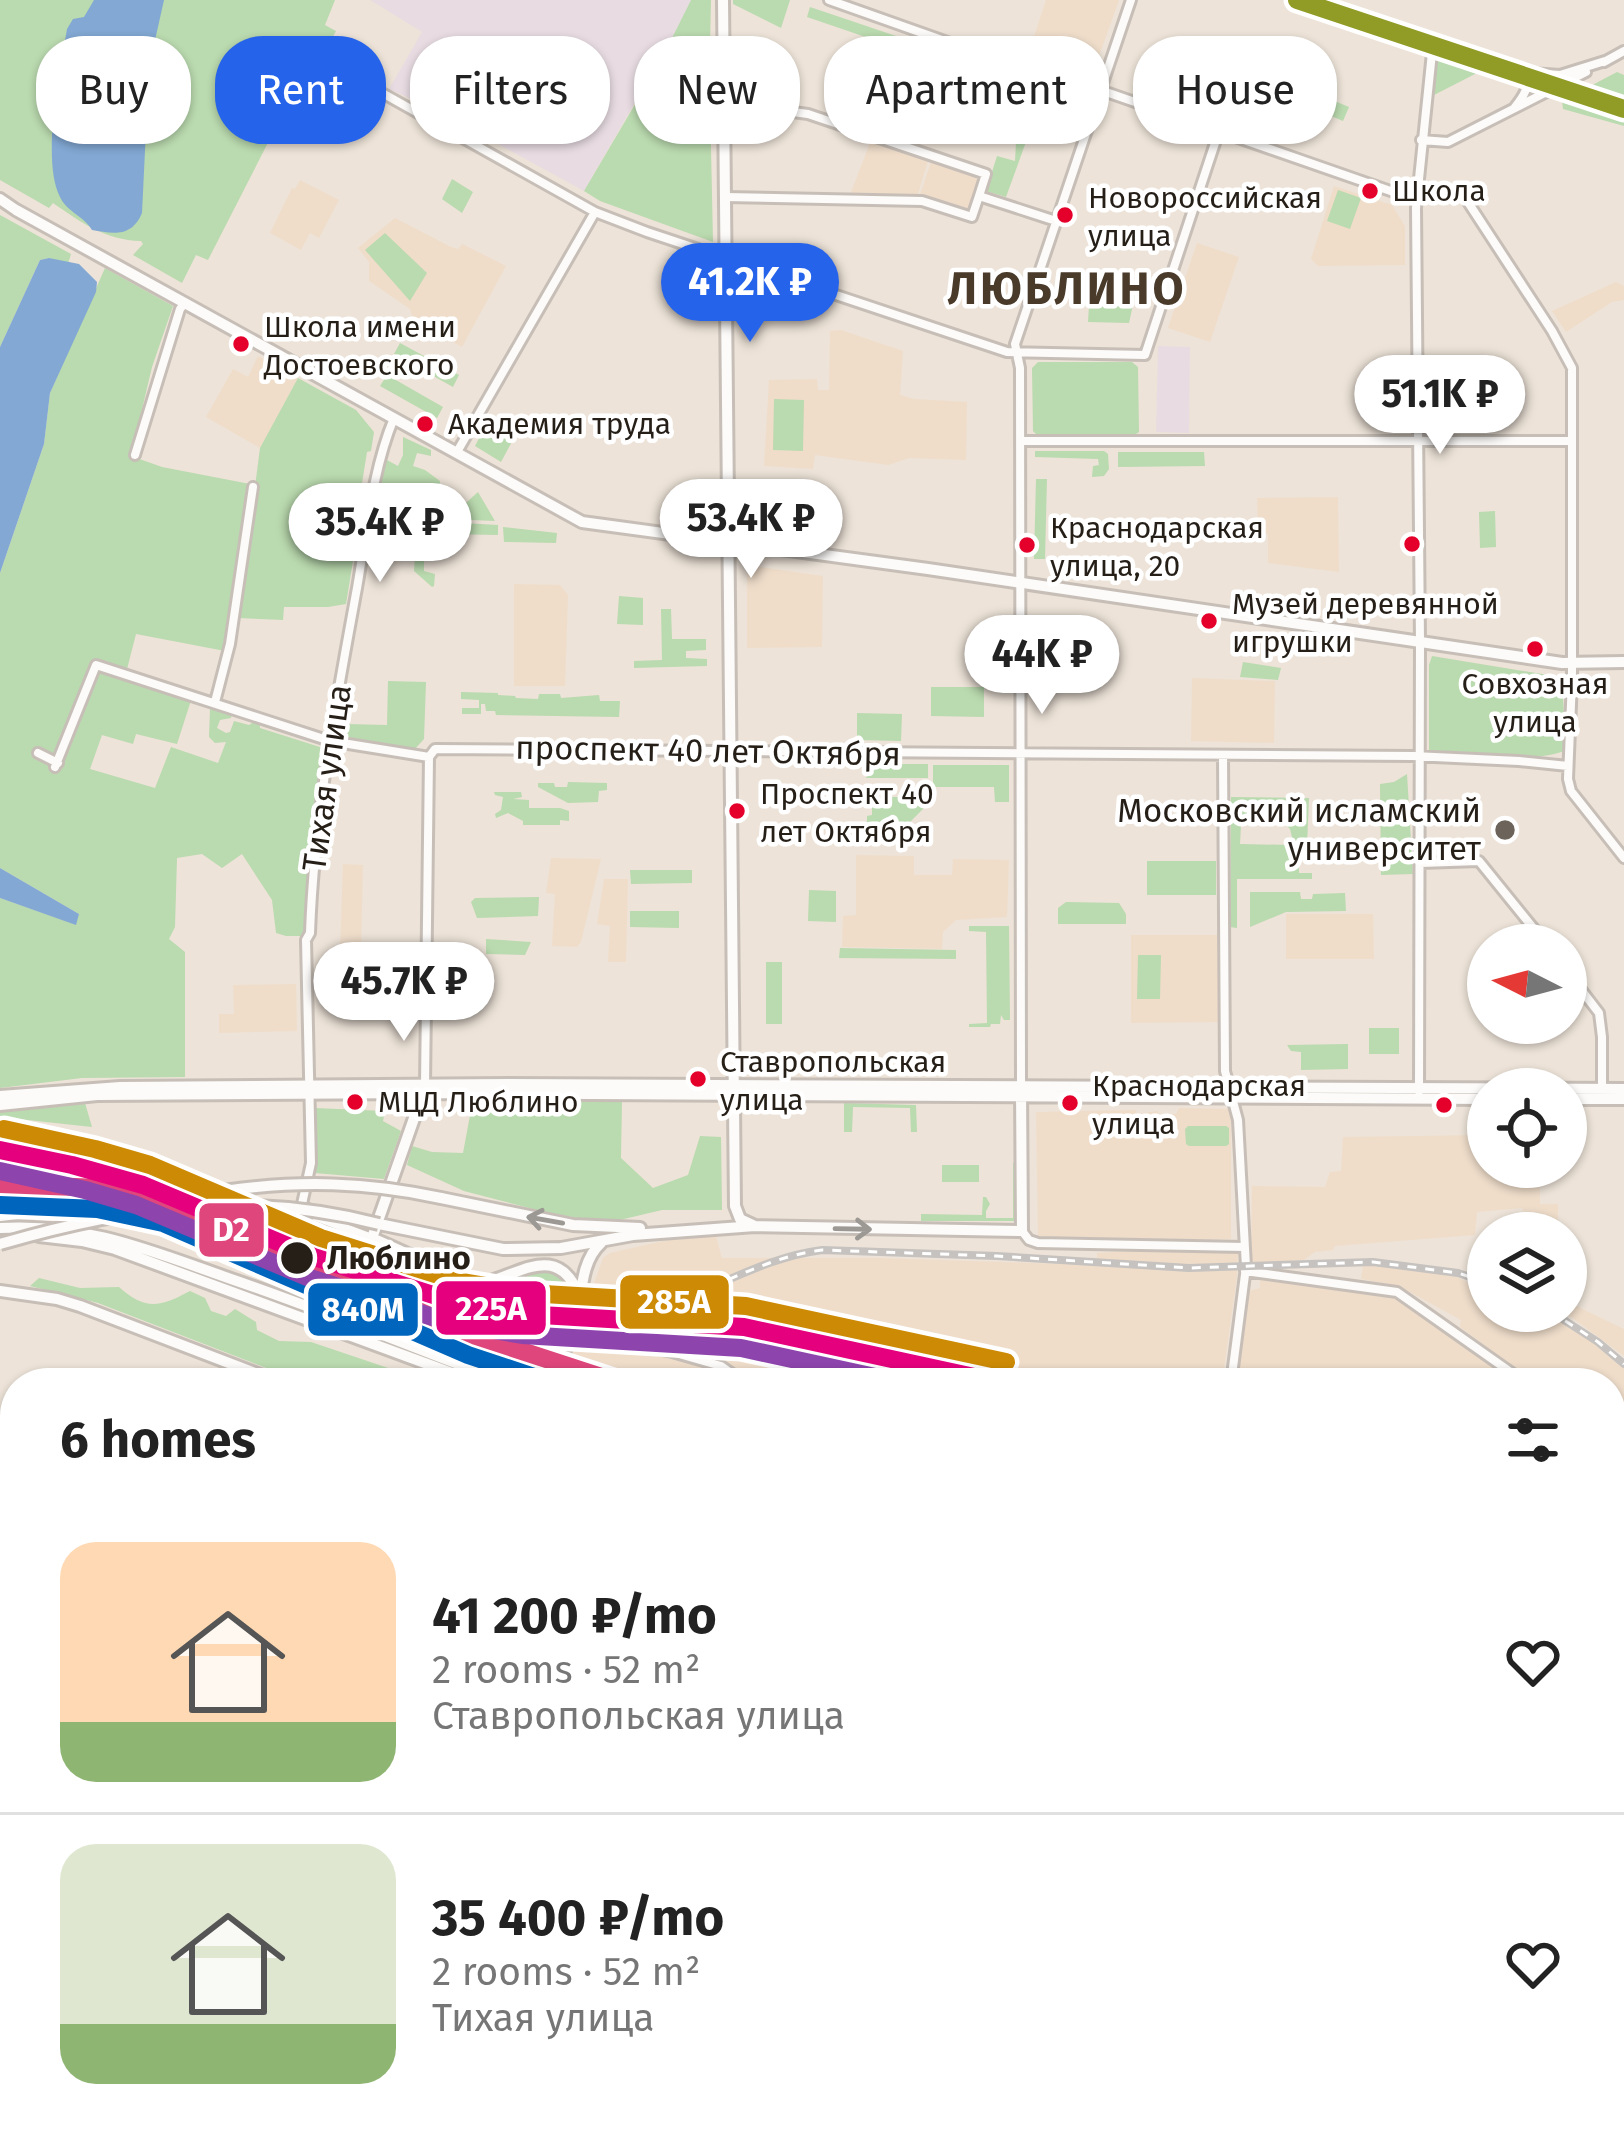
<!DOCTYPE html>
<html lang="en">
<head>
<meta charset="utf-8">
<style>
	:root { --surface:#fff; --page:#f2f2f2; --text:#222; --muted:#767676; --line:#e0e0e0; --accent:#2563eb }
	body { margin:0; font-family:"Fira Sans",sans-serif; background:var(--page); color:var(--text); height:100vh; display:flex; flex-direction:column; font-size:45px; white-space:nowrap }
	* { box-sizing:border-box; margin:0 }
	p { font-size:39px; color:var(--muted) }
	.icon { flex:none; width:66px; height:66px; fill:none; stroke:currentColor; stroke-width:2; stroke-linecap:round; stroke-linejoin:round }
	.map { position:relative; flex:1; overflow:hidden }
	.panel { position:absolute; left:0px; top:1368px; width:1626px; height:771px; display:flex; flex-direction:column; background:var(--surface); border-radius:48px 48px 0 0; box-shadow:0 3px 9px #0004 }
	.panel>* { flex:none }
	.hud { position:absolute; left:36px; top:36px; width:1554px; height:108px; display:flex; gap:24px }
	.needle { width:78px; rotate:276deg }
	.fabs { position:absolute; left:1467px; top:924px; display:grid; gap:24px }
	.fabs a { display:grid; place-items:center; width:120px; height:120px; border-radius:50%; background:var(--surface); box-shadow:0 3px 9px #0004; font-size:60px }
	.price { position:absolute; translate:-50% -102px; padding:0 27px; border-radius:42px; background:#fff; color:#222; font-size:39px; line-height:78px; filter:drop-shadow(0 3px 6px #0008) }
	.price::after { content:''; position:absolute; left:50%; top:72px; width:36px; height:27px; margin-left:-18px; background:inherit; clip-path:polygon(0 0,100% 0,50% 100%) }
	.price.active { background:var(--accent); color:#fff }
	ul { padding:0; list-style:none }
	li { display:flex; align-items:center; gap:36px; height:300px; padding:0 60px }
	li+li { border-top:3px solid var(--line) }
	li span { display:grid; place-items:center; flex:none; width:336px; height:240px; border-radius:36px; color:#555 }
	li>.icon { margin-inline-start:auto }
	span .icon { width:144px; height:144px; fill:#fffc; stroke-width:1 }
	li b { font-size:51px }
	h2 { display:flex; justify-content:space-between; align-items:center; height:144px; padding:0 60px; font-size:51px }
	.tag { padding:0 42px; border-radius:48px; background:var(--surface); box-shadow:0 3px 9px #0004; font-size:42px; line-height:108px }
	.tag.active { background:var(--accent); color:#fff }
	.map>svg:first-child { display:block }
</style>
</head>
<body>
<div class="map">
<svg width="1624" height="2137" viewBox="0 0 1624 2137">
	<rect width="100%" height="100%" fill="#ede3d8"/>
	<path fill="#efddca" d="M1046 0H1119L1093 73 1029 52Z
		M871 140 929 158 917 197 850 195Z
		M932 159 978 175 980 179 968 213 919 197Z
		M300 180 339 200 319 238 310 233 301 250 270 233 292 188 295 189Z
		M1334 186 1392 205 1405 226V265L1318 266 1311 259Z
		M395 218 451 247 458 249 462 244 506 266 462 347 413 319 410 309 369 281V262L358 248Z
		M1197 243 1239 257 1210 342 1168 328Z
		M1616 282 1624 286V300L1612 302 1566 332 1552 311Z
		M841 330 903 351 900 395 914 399 967 402 966 460 909 458 888 465 815 455 813 469 764 466 769 380 817 379 818 390H829L830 331Z
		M258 356 298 378 260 448 206 417 233 369 248 377Z
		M1338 497 1339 572 1268 563V534L1258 533 1257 498Z
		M747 565 823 576 822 647 747 648Z
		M514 584 560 585 568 595 565 686H514Z
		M1192 678 1275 681 1274 743 1191 741Z
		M856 855 914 856V875H952L953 859 1009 860 1007 917 956 920 943 932 942 949 842 947 843 916 856 915Z
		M551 858 601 859 581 942 577 947 552 946 555 894 546 893Z
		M343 864 363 865 361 951 340 950Z
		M604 879H628L626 962H608L610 926 597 924Z
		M1286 914H1373L1374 959H1286Z
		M1131 935H1218V1022L1131 1023Z
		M296 984 297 1031 219 1033V1014H234L233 985Z
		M1487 1107 1488 1167H1540V1204H1558V1223L1529 1225 1528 1212 1523 1211 1522 1208 1477 1212 1475 1235 1335 1246 1333 1250 1315 1252 1304 1260 1251 1264 1252 1186 1325 1187 1330 1172 1341 1171 1343 1137 1483 1135Z
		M1179 1108 1231 1109V1239L1112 1243 1038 1239 1036 1112 1136 1110 1137 1114 1158 1111 1159 1114H1176Z
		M0 1136 37 1139 93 1151 200 1186 317 1234 321 1229 334 1232 330 1245 416 1280 459 1291 554 1308 588 1309 591 1292 603 1258 610 1253 686 1236H716L722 1258H878L1097 1265V1253L1178 1248 1238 1251 1237 1276 1222 1383H1071L807 1326 805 1333 1027 1383H557L415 1333 341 1300 338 1304 163 1226 167 1232 274 1279 165 1233 137 1224 82 1210 0 1201Z
		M1390 1265 1457 1277 1488 1293V1311H1528L1534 1314 1547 1311 1595 1342 1624 1367V1461L1621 1465 1611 1456V1383H1535L1460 1327 1461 1320 1399 1286 1361 1279 1363 1266Z
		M1260 1278H1278L1399 1298 1518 1383H1237L1249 1291 1260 1288Z
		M1566 1301 1624 1329V1356L1563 1311H1566Z
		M1611 1472 1621 1482 1624 1480V1864L1611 1858Z
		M0 1826 15 1827V1900L0 1898Z
		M1611 1967 1624 1973V2074L1611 2072V2039L1616 2028 1611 2025Z
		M0 2117 15 2121V2124H24L66 2137H0Z
		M1057 2124H1117L1115 2137H1055Z"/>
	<path fill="#e8dce2" d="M370 0H691V5L584 191 432 108 389 89 422 32Z
		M1158 346 1190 347 1189 433 1156 432Z"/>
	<path fill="#badaaf" d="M0 0H335L325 25 336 31 327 48 318 45 208 260 196 255 182 283 133 255 143 244 141 241C105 240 82 223 53 203L49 208 0 180Z
		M691 0H711L709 91 660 62Z
		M733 0H790L781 28 733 4Z
		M810 7 896 36 892 46 807 17Z
		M1448 56 1479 66 1477 73 1434 95 1432 94 1435 61 1437 57Z
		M657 67 710 101 713 242 600 201 584 191Z
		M1617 72 1624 75V126L1563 109 1562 101Z
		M1318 94 1349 107 1343 121 1324 113 1321 118 1307 112 1312 99Z
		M1017 123 1031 128 1006 197 986 191 997 156 1015 161Z
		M452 179 473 192 462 213 442 199Z
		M1338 190 1361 198 1350 229 1327 221Z
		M0 215 71 254 68 264 49 258 40 260 0 347Z
		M385 233 427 273 410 301 365 250Z
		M105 268 173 306 152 367 131 456 162 467 250 484 225 651 136 634 127 669 194 691 177 744 136 734 133 744 102 735 90 769 155 788 171 747 218 763 226 742 215 743 209 737 210 709 232 714 231 718 220 720 217 728 226 733 230 732 234 721 249 725 259 719 260 728 323 748 310 839 306 936H286L276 933 272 900 242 854 222 868 202 854 177 858 175 927 169 939 185 952V1077L82 1078 0 1088V898L75 924 79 914 0 868V573L44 444 50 393Z
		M1115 284 1128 289 1130 284 1137 286 1129 323 1088 322 1089 306H1122L1123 302 1110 297Z
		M400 343 459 375 453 387 394 354Z
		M1038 362H1132L1138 367 1139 432 1133 436H1038L1033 431 1032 368Z
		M387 375 443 407 437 418 380 386Z
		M298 378 356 410 374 432 371 451 367 452 352 545 354 555 346 604 328 607H284L283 620 238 618 260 448Z
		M774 399 804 400 803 451 773 450Z
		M489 419 516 434 501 462 475 446Z
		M403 437 431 450V456L417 453 413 466 425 470 440 481 439 508 426 506 420 514C429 529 449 551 424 559V571L435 574 434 586 432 587 414 571 416 542 380 539 381 531 372 522 385 459 398 466 403 455Z
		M1035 451H1104L1108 454 1109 469 1104 476 1092 477 1093 466 1099 465 1098 459 1035 457Z
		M1118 452H1204L1205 466 1118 467Z
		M1036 479H1047L1045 559H1034Z
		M478 492 495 521 448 519Z
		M1495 511 1496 547 1480 548 1479 512Z
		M445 522 498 525V535L445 534Z
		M503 527 557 533 556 543 504 542Z
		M619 596 643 598V625L617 624Z
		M661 609H671L672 639H706V650L686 651V658L707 659V666L634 668V661L662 660Z
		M1432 656 1560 677 1562 679 1566 750C1538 764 1461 755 1429 750V665Z
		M1243 662 1281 668 1278 680 1240 677Z
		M388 681 426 682 424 739 414 750 343 736 345 724 387 725Z
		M931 687H984V717L931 716Z
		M461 692 498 693V695L515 696 516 698 538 699 539 694H560L561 698 599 695 600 701H620L619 717 496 715 495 711H486L485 704H481V714H462V708H479V700L461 699Z
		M857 713 902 714 901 741 857 740Z
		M872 764H928V778H866Z
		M933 765H1009V802H995L994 787H933Z
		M1407 774 1413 874 1381 875 1380 784 1394 782Z
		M568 782 607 783V790L599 791 598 802 568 803 538 787V783H554L555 787H567Z
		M494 792H521L522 797 513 799 529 800V808H560L569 811V821L560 820V825H523V821L508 813 496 818 495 814 501 810 503 797 495 795Z
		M868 797H928L929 803 907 825H867V816L872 815V805H867Z
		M1231 797 1309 798 1307 846 1293 841 1290 829 1285 824 1241 825 1240 844 1291 845 1298 849 1295 858 1299 863V873H1312V879H1237V928L1230 927Z
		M1147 861H1216V895H1147Z
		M630 870H692V883L631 884Z
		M809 890 836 891V922L808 921Z
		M1250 892H1300L1301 899H1312L1313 894 1345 893 1346 911 1286 912 1250 927Z
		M539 897 538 916 477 918 471 902 475 898Z
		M1066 902 1119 903 1126 914V924H1058V908Z
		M630 911H679V928L630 927Z
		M969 926H1009L1010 1020H1004L1001 1015 1000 1024H991L990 1027H969V1024L987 1023 986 932 969 931Z
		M486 939 531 942 525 955 486 954Z
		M840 948 956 950V959L839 958Z
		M1138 955H1161L1160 999H1137Z
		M766 962H782V1024H766Z
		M1369 1028H1399V1054H1369Z
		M1348 1044V1069L1301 1070V1052L1291 1051 1287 1045Z
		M473 1099 622 1100 621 1158 653 1188 688 1175 700 1136 721 1137 722 1210H662L607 1223 544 1212 464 1191 407 1165 412 1146 432 1152 463 1153Z
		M80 1102 85 1103 92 1127 0 1117V1112Z
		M844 1103 916 1105 917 1132H911L910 1108 853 1107 852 1132H844Z
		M315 1108 385 1111 383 1121 401 1131 384 1179 315 1173Z
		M1188 1126H1226L1229 1128V1144L1226 1146H1189L1186 1144 1185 1129Z
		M1017 1162 1018 1221H921V1214L982 1215 983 1197H986L990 1204 986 1211V1218H1013V1163Z
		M942 1165H979V1182H942Z
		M549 1270C566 1278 574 1291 575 1309L532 1305 478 1295 477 1289 491 1286 524 1271Z
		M39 1278 80 1288 119 1287C146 1311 160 1307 190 1291L205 1298 211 1311 226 1316 235 1309 256 1322 257 1330 279 1341 311 1342 394 1370 389 1383H305L98 1303 30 1286Z
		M0 2064H15V2121L3 2118 5 2108 0 2106Z
		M24 2124H473L494 2137H67Z
		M1194 2124C1220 2124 1248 2120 1269 2137H1192Z"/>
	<path fill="#82a8d3" d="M94 0H164L149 67 142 213C131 239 111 233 92 230 85 217 67 212 60 197 41 160 60 70 67 29L73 19 84 17Z
		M49 258 79 264 97 282 96 292 50 393 44 444 0 573V347L40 260Z
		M0 868 79 914 76 925 0 898Z"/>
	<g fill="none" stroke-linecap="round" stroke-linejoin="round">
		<path stroke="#c5bcb2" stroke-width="10" stroke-dasharray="10 5" stroke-linecap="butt" d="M560 1383 572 1335"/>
		<defs>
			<path id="minor" d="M829 0 973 51 1017 60 1093 84 1106 92 1402 195 1429 190 1464 196 1552 331 1572 368V679L1568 779 1571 791 1624 858
				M1310 0 1516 72 1560 75 1605 61
				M325 61 595 212 647 232 1007 352 1145 355 1219 131
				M1604 62 1624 51
				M1515 107C1523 97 1531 86 1525 74
				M793 112 808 114 986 174 979 196 1056 221
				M1421 140 1448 142 1586 72
				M725 197 922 201 972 217 979 196
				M1020 441H1572
				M457 452 595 212
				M135 455 180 309 185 303
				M215 702 230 644 253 487
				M38 753 58 763
				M1223 756 1225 1071 1238 1120 1246 1267 1231 1383
				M429 757 435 749 1413 756 1519 761 1568 766
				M55 767 96 665 330 741 429 757
				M1420 863 1479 861 1547 945
				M1566 970 1599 1013 1602 1037V1089
				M425 1085 429 757
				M1021 1085 1020 368 1015 344 1131 0
				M1419 1091 1420 641 1416 208 1433 43
				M1022 1231 1029 1240 1038 1243 1244 1247
				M372 1238 316 1217 302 1204 311 1163 306 940 310 933C314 817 336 702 357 588 367 532 372 471 394 418
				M1245 1271 1397 1292 1526 1383
				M810 1330 1052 1383
				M573 1332 672 1352 721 1366 745 1383
				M229 1383 251 1372
				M1611 1462 1624 1472
				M0 1498 15 1490
				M491 2124 515 2137
				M1262 2124 1298 2137
				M1525 2137 1528 2124"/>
			<path id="major" d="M723 0 735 1206 740 1219 755 1226
				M0 199 16 210 582 522 928 569 1562 663 1624 662
				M425 1087 372 1238C395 1248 419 1258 440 1271 449 1277 454 1282 465 1284 508 1289 554 1231 580 1297
				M0 1096 120 1087 508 1084 1624 1089
				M1566 1099H1624
				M0 1105 97 1095 424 1093 1488 1099
				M441 1198 573 1225 640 1228
				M0 1216 224 1191
				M379 1224 503 1249 561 1248 633 1235 755 1226 1022 1231 1021 1089
				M0 1228C87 1223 151 1251 231 1279 324 1311 415 1348 507 1383
				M39 1236 82 1241 115 1249 479 1383
				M0 1291 57 1299 80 1306 281 1383
				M579 1306C582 1284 584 1258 601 1243
				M572 1335 574 1326
				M0 1690 15 1699
				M1611 1870 1624 1876
				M1611 1881 1624 1888
				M1611 1949 1624 1955
				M0 2055H15
				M1611 2078 1624 2079"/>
		</defs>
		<use href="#minor" stroke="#c7bfb7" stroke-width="14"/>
		<use href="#major" stroke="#c7bfb7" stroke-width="16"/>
		<use href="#minor" stroke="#fcfbf9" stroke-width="8"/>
		<use href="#major" stroke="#fcfbf9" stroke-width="10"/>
		<defs>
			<path id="rail" d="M0 1158 93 1174 150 1191
				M169 1198 445 1319 632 1383
				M252 1213 300 1241
				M382 1275 454 1298 552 1315
				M645 1311C706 1296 758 1258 822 1250L997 1256 1189 1268 1373 1262 1458 1273 1488 1283
				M1550 1311 1598 1342 1624 1364
				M600 1313 726 1302
				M1611 1546 1624 1553
				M1611 1816 1624 1822"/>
		</defs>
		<use href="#rail" stroke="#c5c2bf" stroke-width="8"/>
		<use href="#rail" stroke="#fff" stroke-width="3" stroke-dasharray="9" stroke-linecap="butt"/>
		<defs>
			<path id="major-bridge" d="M224 1191C299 1180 367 1182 441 1198
				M0 1244C131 1206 245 1190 379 1224"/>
		</defs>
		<use href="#major-bridge" stroke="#c7bfb7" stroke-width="16" stroke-linecap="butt"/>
		<use href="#major-bridge" stroke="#fcfbf9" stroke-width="10"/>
		<defs>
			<path id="rail-1" d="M0 1184 100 1188 169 1203 476 1336 620 1383"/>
			<path id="rail-2" d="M0 1205 97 1209 163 1223 468 1355 552 1383"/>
			<path id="rail-3" d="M0 1150 72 1165 143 1185 314 1257 452 1301 524 1314 744 1327 1002 1383"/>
			<path id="rail-4" d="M0 1171 85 1190 136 1205 307 1277 448 1322 522 1335 741 1348 903 1383"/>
			<path id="rail-5" d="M4 1129 95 1149 150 1165 321 1238 457 1281 527 1293 746 1306 1006 1362"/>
		</defs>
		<use href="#rail-1" stroke="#fff" stroke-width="27"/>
		<use href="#rail-2" stroke="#fff" stroke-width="27"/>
		<use href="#rail-3" stroke="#fff" stroke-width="27"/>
		<use href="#rail-4" stroke="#fff" stroke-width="27"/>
		<use href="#rail-5" stroke="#fff" stroke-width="27"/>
		<use href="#rail-1" stroke="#df477c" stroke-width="18"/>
		<use href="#rail-2" stroke="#0065bd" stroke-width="18"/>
		<use href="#rail-3" stroke="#e5007d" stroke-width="18"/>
		<use href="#rail-4" stroke="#8e44ad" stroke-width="18"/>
		<use href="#rail-5" stroke="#cd8b05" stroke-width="18"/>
		<defs>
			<path id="metro-1" d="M1297 0 1624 109"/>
		</defs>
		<use href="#metro-1" stroke="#fff" stroke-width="27"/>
		<use href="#metro-1" stroke="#909c26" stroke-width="18"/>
	</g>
	<defs><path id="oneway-shaft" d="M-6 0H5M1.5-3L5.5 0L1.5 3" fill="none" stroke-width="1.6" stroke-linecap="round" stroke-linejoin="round" transform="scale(3)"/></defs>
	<g stroke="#9c9894">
		<use href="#oneway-shaft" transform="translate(545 1220) rotate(-170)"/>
		<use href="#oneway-shaft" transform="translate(853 1229) rotate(1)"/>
	</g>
	<g fill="#e4002b" stroke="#fff" stroke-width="4.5">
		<circle cx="1370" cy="191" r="10"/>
		<circle cx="1065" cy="215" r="10"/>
		<circle cx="241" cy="344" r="10"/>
		<circle cx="425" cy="424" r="10"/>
		<circle cx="1412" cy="544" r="10"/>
		<circle cx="1027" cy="545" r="10"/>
		<circle cx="1209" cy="621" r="10"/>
		<circle cx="1535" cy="649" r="10"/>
		<circle cx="737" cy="811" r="10"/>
		<circle cx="698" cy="1079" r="10"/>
		<circle cx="355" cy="1102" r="10"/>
		<circle cx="1070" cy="1103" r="10"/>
		<circle cx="1444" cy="1105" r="10"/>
	</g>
	<circle fill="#6c645b" stroke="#fff" stroke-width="4.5" cx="1505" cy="830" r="12"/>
	<circle fill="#261f18" stroke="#fff" stroke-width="4.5" cx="297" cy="1258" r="18"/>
	<g text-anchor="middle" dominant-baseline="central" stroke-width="9" stroke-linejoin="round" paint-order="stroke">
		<g font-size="30" fill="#261f18" stroke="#fff" text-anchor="start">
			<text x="1392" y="191">Школа</text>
			<text x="1088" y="198">Новороссийская<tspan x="1088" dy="38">улица</tspan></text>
			<text x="264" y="327">Школа имени<tspan x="264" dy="38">Достоевского</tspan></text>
			<text x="448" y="424">Академия труда</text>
			<text x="1050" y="528">Краснодарская<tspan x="1050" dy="38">улица, 20</tspan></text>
			<text x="1232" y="604">Музей деревянной<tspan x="1232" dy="38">игрушки</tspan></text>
			<text x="1535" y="684" text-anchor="middle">Совхозная<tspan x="1535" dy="38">улица</tspan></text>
			<text x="760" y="794">Проспект 40<tspan x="760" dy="38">лет Октября</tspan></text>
			<text x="720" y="1062">Ставропольская<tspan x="720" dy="38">улица</tspan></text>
			<text x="1092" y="1086">Краснодарская<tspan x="1092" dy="38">улица</tspan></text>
			<text x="378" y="1102">МЦД Люблино</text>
		</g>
		<g font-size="33" fill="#261f18" stroke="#fff">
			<text transform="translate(708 751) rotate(1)">проспект 40 лет Октября</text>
			<text transform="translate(327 778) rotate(-82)">Тихая улица</text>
		</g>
		<g font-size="33" fill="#261f18" stroke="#fff" text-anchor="end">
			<text x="1481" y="811">Московский исламский<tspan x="1481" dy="38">университет</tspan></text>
		</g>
		<g font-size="33" font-weight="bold" fill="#261f18" stroke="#fff" text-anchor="start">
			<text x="327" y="1258">Люблино</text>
		</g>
		<g font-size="45" font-weight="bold" letter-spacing="3" fill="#493a2a" stroke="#fff">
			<text x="1067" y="289">ЛЮБЛИНО</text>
		</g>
	</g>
	<g stroke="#fff" stroke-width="4.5">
		<rect x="197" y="1201" width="69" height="58" rx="12" fill="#df477c"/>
		<rect x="618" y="1273" width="113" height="58" rx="12" fill="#cd8b05"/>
		<rect x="434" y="1279" width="114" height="58" rx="12" fill="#e5007d"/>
		<rect x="306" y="1281" width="114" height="57" rx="12" fill="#0065bd"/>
	</g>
	<g font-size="33" text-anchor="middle" font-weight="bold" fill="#fff">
		<text x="231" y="1241">D2</text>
		<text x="674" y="1313">285А</text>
		<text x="491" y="1320">225А</text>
		<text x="363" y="1321">840М</text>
	</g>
</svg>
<div class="fabs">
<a><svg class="needle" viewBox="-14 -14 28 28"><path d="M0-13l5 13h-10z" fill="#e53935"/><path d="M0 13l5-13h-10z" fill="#767676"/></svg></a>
<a><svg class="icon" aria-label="locate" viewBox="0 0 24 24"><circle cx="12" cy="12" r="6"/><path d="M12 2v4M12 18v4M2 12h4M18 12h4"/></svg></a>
<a><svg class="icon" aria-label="layers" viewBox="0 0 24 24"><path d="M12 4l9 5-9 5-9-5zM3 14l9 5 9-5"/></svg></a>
</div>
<b class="price active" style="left:750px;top:345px">41.2K ₽</b>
<b class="price" style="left:1440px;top:457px">51.1K ₽</b>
<b class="price" style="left:751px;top:581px">53.4K ₽</b>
<b class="price" style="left:380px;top:585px">35.4K ₽</b>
<b class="price" style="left:1042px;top:717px">44K ₽</b>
<b class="price" style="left:404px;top:1044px">45.7K ₽</b>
<div class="hud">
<a class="tag">Buy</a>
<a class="tag active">Rent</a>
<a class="tag">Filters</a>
<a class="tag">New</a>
<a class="tag">Apartment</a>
<a class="tag">House</a>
</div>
<section class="panel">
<h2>6 homes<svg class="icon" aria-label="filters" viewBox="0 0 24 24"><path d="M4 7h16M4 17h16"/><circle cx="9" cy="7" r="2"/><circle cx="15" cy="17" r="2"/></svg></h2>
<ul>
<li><span style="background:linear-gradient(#ffd9b3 75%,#8fb573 0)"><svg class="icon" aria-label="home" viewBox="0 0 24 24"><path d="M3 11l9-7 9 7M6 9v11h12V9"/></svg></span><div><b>41 200 ₽/mo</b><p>2 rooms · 52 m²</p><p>Ставропольская улица</p></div><svg class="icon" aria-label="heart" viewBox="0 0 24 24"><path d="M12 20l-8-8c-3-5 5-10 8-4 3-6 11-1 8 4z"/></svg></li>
<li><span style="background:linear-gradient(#dfe7d0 75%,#8fb573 0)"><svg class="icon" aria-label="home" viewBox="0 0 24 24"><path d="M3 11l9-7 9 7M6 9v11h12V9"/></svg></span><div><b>35 400 ₽/mo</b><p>2 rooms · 52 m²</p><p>Тихая улица</p></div><svg class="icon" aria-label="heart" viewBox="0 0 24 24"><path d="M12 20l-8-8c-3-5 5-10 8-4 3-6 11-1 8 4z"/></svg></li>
</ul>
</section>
</div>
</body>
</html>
